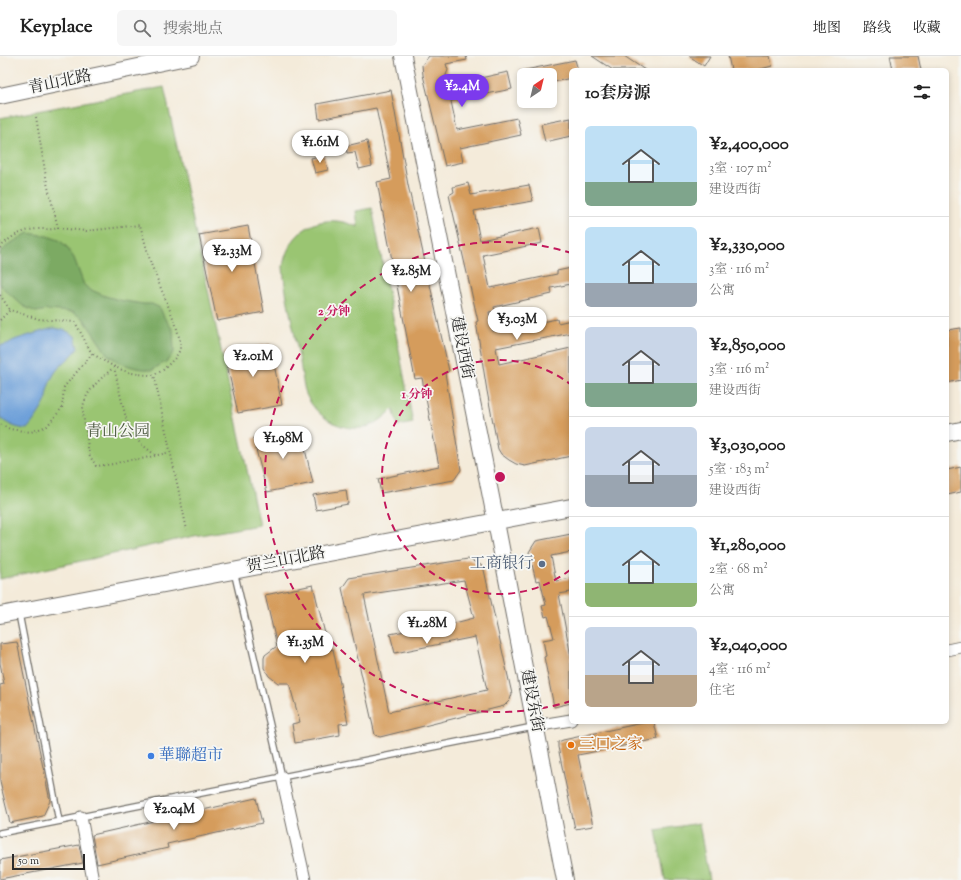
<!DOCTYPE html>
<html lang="zh">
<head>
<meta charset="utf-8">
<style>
	:root { --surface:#fff; --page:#f6f6f6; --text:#222; --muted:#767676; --line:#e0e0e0; --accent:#7c3aed }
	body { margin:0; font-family:"Sorts Mill Goudy","Noto Serif SC",serif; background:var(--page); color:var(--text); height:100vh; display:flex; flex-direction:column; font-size:15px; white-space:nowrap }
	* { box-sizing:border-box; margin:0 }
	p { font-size:13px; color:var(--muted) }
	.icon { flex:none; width:22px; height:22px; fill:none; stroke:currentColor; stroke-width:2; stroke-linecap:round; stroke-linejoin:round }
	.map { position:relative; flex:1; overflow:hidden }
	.details { position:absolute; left:569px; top:12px; width:380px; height:656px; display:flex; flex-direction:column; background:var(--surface); border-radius:6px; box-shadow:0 2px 6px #0003 }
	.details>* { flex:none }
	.needle { width:26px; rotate:35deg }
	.buttons { position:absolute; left:517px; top:12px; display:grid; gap:8px }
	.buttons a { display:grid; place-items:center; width:40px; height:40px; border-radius:6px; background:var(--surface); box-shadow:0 2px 6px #0003; font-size:20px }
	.scale { position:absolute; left:12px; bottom:10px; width:73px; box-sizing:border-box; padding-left:4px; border:2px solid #2b2b2b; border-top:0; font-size:11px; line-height:14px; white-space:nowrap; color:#2b2b2b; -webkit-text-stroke:3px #f6f6f2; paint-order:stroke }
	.price { position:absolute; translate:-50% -34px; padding:0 9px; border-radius:14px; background:#fff; color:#222; font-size:13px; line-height:26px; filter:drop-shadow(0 1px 2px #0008) }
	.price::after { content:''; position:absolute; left:50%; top:24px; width:12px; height:9px; margin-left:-6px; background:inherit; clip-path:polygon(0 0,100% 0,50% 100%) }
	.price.selected { background:var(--accent); color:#fff }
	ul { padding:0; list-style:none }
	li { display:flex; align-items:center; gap:12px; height:100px; padding:0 16px }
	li+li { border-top:1px solid var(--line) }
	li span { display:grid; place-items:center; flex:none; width:112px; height:80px; border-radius:6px; color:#555 }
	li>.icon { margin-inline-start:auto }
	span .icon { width:48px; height:48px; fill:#fffc; stroke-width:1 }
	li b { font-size:17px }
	h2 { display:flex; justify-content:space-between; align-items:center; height:48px; padding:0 16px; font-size:17px }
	header { display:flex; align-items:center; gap:24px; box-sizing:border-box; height:56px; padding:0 20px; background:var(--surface); border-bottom:1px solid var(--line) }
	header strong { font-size:19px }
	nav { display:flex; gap:22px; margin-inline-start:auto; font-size:14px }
	.search { width:280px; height:36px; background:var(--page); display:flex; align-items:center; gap:10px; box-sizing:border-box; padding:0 14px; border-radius:6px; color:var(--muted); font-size:15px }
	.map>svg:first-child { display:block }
</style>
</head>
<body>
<header>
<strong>Keyplace</strong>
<div class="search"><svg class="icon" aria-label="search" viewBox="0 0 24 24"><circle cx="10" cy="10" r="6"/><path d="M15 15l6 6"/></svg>搜索地点</div>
<nav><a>地图</a><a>路线</a><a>收藏</a></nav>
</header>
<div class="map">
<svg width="961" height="824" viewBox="0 0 961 824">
	<rect width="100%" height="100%" fill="#f6f6f2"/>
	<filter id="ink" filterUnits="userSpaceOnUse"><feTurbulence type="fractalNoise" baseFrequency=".025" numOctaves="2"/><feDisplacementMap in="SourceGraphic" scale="8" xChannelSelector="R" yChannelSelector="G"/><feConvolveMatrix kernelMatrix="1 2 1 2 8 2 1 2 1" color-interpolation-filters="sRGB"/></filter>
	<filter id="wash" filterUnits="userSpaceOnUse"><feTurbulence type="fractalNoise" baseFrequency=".012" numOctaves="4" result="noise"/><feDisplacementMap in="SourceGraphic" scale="16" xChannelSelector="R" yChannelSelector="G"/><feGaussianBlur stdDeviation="0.9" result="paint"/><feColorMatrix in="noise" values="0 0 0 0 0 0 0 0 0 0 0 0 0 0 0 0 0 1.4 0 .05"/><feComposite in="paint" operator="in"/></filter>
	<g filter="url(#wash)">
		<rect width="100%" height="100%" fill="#f4ebda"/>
		<path fill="#9ac572" stroke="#62784e" d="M164 31 259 469 194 480 0 523V62Z
			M372 152 413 367 398 370 393 353C386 360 377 368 366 371 341 377 315 360 306 338 302 326 301 308 298 296 293 268 285 239 283 211 287 181 312 159 343 166 348 167 354 169 358 171L356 155Z
			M699 767 709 824H665L656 774Z"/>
		<path fill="#7baa64" stroke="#536a48" d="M28 177 47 180 59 184 66 190 74 202 84 229 89 233 105 240 119 244 143 248H152L160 252 165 263 173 274 174 296 167 305 152 314 136 312 120 307 107 298 83 262 72 256 47 254 36 256 23 250 1 230 0 227V197L8 189Z"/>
		<path fill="#6ea0d9" stroke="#4c6682" d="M54 272 65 274 75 280 78 292C71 303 59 308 53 320 51 324 48 330 47 335 47 337 48 339 47 341 46 348 32 368 27 373 16 372 9 369 0 362V289C9 289 10 285 17 283 30 279 41 275 54 272Z"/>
		<g id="blocks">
			<path fill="#d59c5c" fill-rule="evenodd" d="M429 0H466L467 4 446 8 448 14 446 19 448 29 508 16 512 33 451 45 457 74 517 62 521 79 460 92 463 106 445 110 423 19 422 9Z
				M592 0H624L645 14H613Z
				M689 0H710L704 10Z
				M728 0H770L772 10 757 14H731Z
				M890 0H918L921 14H893Z
				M575 4 578 14H571V22L550 27V19H521L520 15Z
				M391 34 408 129 449 315 445 317 461 414 454 424 381 437 378 423 439 410 422 322 415 323 377 126 391 123 376 52 319 63 317 48Z
				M571 62V80L545 86 541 68Z
				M367 85 372 110 359 113 355 96 347 97 346 90Z
				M324 99 328 114 315 117 311 102Z
				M468 127 471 139 529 129 533 145 474 155 480 184 539 172 542 187 483 199 490 232 557 218V215L571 212V228L551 232 552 238 494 251 495 255 489 256 493 275 557 263 558 267 571 264V277L496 292 499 308 571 292V400L525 410 516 408 509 404 501 398 498 393 487 335 476 266 478 265 449 139 454 136 453 131Z
				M248 170 264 256 217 265 199 179Z
				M961 272V324L947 327V274Z
				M270 288 282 349 238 357 224 296Z
				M300 372 313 427 267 436 253 382Z
				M961 411V436L947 439V414Z
				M346 434 348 448 316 454 313 439Z
				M571 478V496L551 500 556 525 571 522V536L559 538 571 601V647L554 651 544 601 546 600 543 584 554 582 548 560 545 561 542 550 546 549 540 524 536 525 529 496 536 485Z
				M468 503 481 509 484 514 512 638 510 644 504 650 380 681 375 679 342 532 349 522ZM464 524 474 562 451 568V566L390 578 395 597 475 581 487 634 389 656 364 539Z
				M313 529 329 594 333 593 348 667 339 668 340 679 295 687 292 668 300 666 289 627H278L269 620 264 612V602L265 599 277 590 265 539Z
				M17 586 50 745 43 760 10 767 0 726V629L4 628 0 607V588Z
				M647 666H654L658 683 578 699 593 770 575 773 558 691V686L563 684Z
				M256 742 262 767 167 788 168 792 97 808 92 779Z
				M79 789 83 807 0 823V804Z"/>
		</g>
	</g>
	<g filter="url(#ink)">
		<use href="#blocks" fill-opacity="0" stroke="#716e68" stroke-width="1"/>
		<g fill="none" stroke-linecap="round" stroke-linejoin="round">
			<defs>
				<path id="service" d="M234 515 282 721
					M19 558 59 765
					M0 777 533 671"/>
				<path id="minor" d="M947 594 961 591
					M535 670 571 664
					M282 721 305 824
					M81 761 93 824"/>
				<path id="secondary" d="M403 0 496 466 565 824
					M0 40 191 0
					M947 377 961 374
					M0 559 571 451"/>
			</defs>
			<use href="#service" stroke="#716e68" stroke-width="8"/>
			<use href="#minor" stroke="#716e68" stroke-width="13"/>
			<use href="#secondary" stroke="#716e68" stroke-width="18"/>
			<path stroke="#716e68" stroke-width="2" stroke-dasharray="1 3" stroke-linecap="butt" d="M58 172 86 175 140 169 151 208 176 269 180 285V294L175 302 163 314 154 319
				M0 192C9 181 24 173 39 173 46 173 51 174 58 172L47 127 36 61
				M0 239 10 254 39 263 75 266 92 298 64 331 62 352 47 370 31 376 10 373 0 368
				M0 264 10 254
				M93 298C115 312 127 319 154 319L187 474
				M114 311C102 322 84 335 83 353 83 361 85 369 86 377 88 385 87 395 91 402 93 405 94 406 96 410L114 408 126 404 141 403 171 396
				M114 311 121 342 129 374 140 387 155 399"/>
			<use href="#service" stroke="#fff" stroke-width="5.5"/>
			<use href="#minor" stroke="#fff" stroke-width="11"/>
			<use href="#secondary" stroke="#fff" stroke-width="16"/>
		</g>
	</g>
	<g fill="none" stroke="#c2185b" stroke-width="2" stroke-dasharray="7 5">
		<path d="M570 514A117 117 0 1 1 570 328"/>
		<path d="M571 645A235 235 0 1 1 571 197"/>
	</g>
	<circle fill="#5c6f8a" stroke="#f6f6f2" stroke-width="1.5" cx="542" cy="508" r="4"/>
	<circle fill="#e8710a" stroke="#f6f6f2" stroke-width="1.5" cx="571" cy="689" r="4"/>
	<circle fill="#3f7fe0" stroke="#f6f6f2" stroke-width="1.5" cx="151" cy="700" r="4"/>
	<g text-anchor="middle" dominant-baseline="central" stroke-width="3.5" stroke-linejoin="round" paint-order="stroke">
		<g font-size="16" fill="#2b2b2b" stroke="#f6f6f2">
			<text transform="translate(60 27) rotate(-12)">青山北路</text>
			<text transform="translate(461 292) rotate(79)">建设西街</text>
			<text transform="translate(286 505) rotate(-11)">贺兰山北路</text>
			<text transform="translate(531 645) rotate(79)">建设东街</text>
		</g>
		<g font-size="16" fill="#4c5940" stroke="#f6f6f2">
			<text x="118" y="376">青山公园</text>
		</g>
		<g font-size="16" fill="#4e5e75" stroke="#f6f6f2" text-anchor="end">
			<text x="534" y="508">工商银行</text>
		</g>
		<g font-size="16" fill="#c56008" stroke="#f6f6f2" text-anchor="start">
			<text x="579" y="689">三口之家</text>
		</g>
		<g font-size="16" fill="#366cbe" stroke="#f6f6f2" text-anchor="start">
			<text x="159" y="700">華聯超市</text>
		</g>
	</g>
	<circle cx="500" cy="421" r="6" fill="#c2185b" stroke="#f6f6f2" stroke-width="2"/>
	<g font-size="12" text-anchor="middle" font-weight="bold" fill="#c2185b" stroke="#f6f6f2" stroke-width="3.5" stroke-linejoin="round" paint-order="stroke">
		<text x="334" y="259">2 分钟</text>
		<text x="417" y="342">1 分钟</text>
	</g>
</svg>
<div class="buttons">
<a><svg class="needle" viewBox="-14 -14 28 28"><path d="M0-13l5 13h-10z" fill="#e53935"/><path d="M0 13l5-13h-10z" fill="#767676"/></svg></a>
</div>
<div class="scale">50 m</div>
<b class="price selected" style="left:462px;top:52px">¥2.4M</b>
<b class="price" style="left:320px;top:108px">¥1.61M</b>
<b class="price" style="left:232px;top:217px">¥2.33M</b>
<b class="price" style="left:411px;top:237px">¥2.85M</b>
<b class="price" style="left:517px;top:285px">¥3.03M</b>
<b class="price" style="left:253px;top:322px">¥2.01M</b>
<b class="price" style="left:283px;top:404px">¥1.98M</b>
<b class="price" style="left:427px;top:589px">¥1.28M</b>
<b class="price" style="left:305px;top:608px">¥1.35M</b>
<b class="price" style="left:174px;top:775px">¥2.04M</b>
<section class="details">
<h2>10套房源<svg class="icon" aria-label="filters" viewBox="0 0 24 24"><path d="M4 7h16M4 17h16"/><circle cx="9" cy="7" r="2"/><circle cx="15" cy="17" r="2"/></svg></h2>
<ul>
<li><span style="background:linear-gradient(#bfe0f5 70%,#7fa58c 0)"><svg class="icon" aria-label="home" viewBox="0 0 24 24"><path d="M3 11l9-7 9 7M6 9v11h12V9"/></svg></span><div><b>¥2,400,000</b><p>3室 · 107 m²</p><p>建设西街</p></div></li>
<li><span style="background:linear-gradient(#bfe0f5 70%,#9aa5b1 0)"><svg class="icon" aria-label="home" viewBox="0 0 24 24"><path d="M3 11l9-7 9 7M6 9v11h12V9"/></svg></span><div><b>¥2,330,000</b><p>3室 · 116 m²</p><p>公寓</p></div></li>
<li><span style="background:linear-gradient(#c9d6e8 70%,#7fa58c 0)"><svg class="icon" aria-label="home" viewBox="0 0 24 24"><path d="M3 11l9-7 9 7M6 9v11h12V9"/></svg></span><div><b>¥2,850,000</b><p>3室 · 116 m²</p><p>建设西街</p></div></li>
<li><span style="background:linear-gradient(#c9d6e8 60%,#9aa5b1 0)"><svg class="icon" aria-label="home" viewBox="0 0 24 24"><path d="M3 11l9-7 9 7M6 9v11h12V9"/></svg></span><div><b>¥3,030,000</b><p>5室 · 183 m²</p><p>建设西街</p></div></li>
<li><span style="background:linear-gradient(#bfe0f5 70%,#8fb573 0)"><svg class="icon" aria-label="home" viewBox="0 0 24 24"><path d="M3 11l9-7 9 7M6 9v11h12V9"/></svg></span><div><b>¥1,280,000</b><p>2室 · 68 m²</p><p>公寓</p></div></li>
<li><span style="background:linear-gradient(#c9d6e8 60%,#b9a48a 0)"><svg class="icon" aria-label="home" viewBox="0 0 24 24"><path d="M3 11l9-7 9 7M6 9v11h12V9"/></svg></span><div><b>¥2,040,000</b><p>4室 · 116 m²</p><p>住宅</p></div></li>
</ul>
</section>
</div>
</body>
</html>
